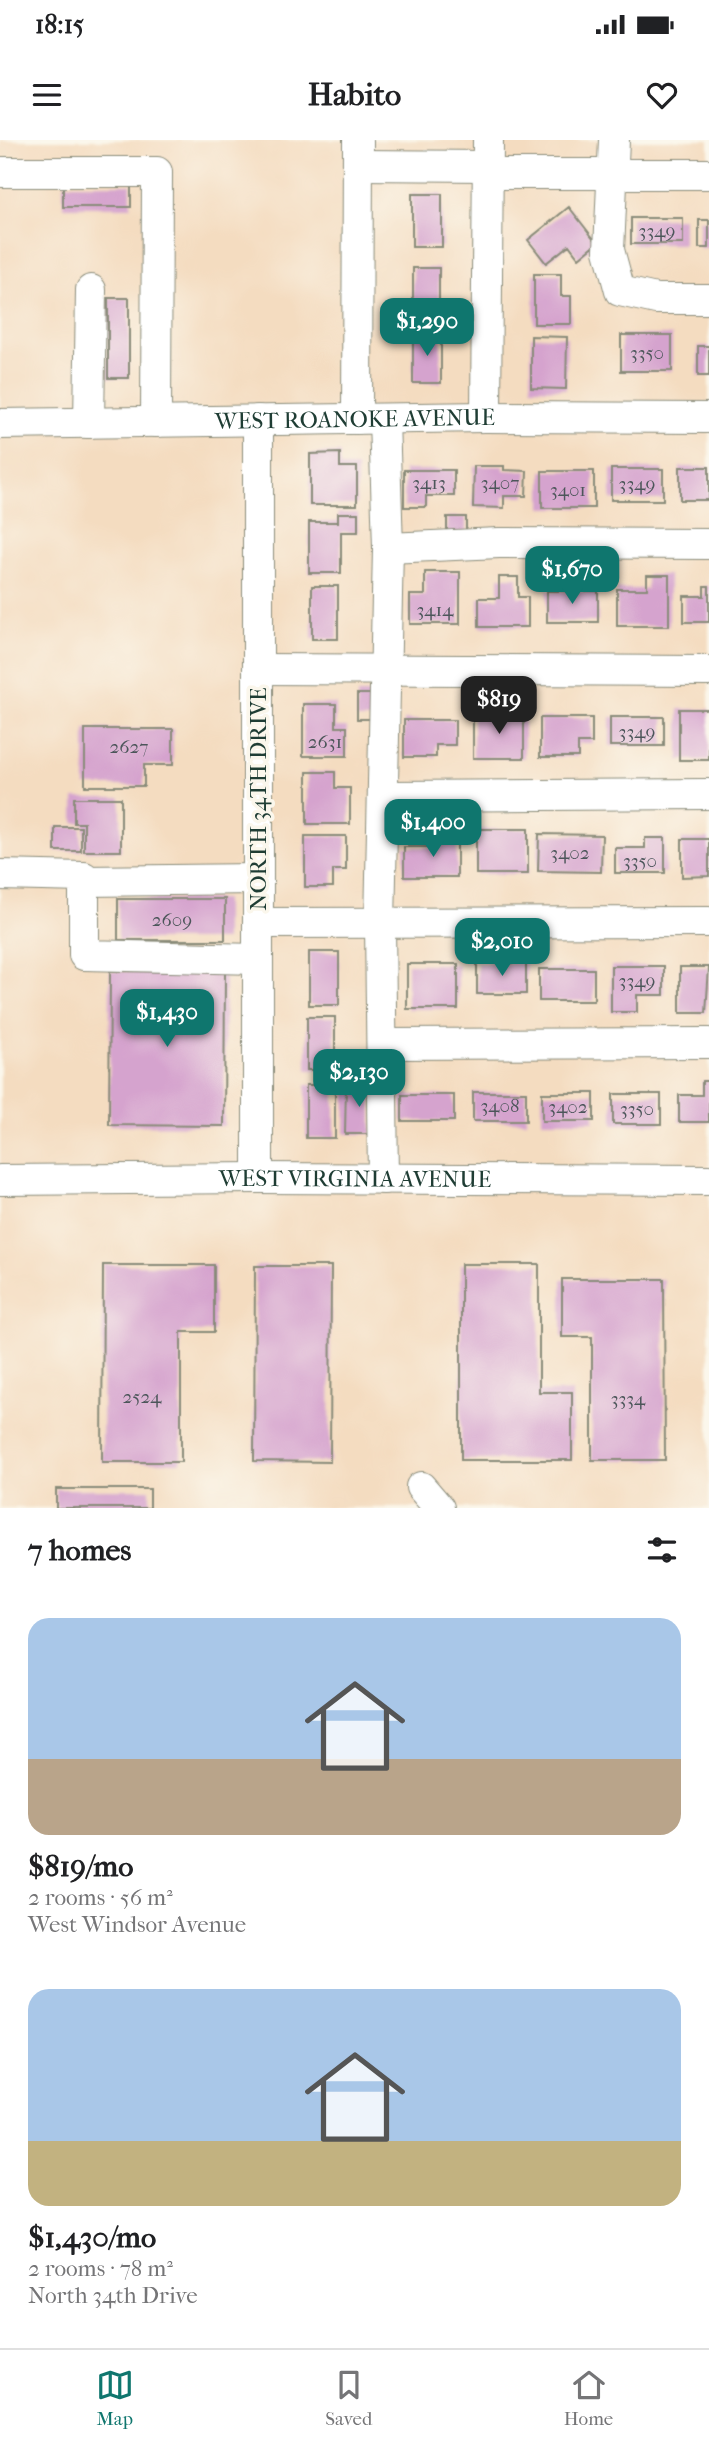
<!DOCTYPE html>
<html lang="en">
<head>
<meta charset="utf-8">
<style>
	:root { --surface:#fff; --page:#f6f6f6; --text:#202124; --muted:#757577; --line:#e0e0e0; --accent:#0f766e }
	body { margin:0; font-family:"IM FELL French Canon",serif; background:var(--page); color:var(--text); height:100vh; display:flex; flex-direction:column; font-size:26px; white-space:nowrap }
	* { box-sizing:border-box; margin:0 }
	p { font-size:23px; color:var(--muted) }
	.icon { flex:none; width:38px; height:38px; fill:none; stroke:currentColor; stroke-width:2; stroke-linecap:round; stroke-linejoin:round }
	.map { position:relative; height:1368px; overflow:hidden }
	.panel { display:flex; flex-direction:column; background:var(--surface); flex:1 }
	.panel>* { flex:none }
	.price { position:absolute; translate:-50% -60px; padding:0 16px; border-radius:14px; background:var(--accent); color:#fff; font-size:23px; line-height:46px; filter:drop-shadow(0 2px 4px #0008) }
	.price::after { content:''; position:absolute; left:50%; top:42px; width:21px; height:16px; margin-left:-10px; background:inherit; clip-path:polygon(0 0,100% 0,50% 100%) }
	.price.selected { background:#222; color:#fff }
	ul { padding:0; list-style:none }
	li { display:grid; align-content:center; gap:14px; height:371px; padding:0 28px }
	li span { display:grid; place-items:center; height:217px; border-radius:21px; color:#555 }
	li>.icon { margin-inline-start:auto }
	span .icon { width:126px; height:126px; fill:#fffc; stroke-width:1 }
	li b { font-size:30px }
	h2 { display:flex; justify-content:space-between; align-items:center; height:84px; padding:0 28px; font-size:30px }
	.status { display:flex; justify-content:space-between; align-items:center; height:49px; padding:0 35px; background:var(--surface); direction:ltr }
	.status svg { height:19px; fill:currentColor }
	header { display:flex; justify-content:space-between; align-items:center; height:91px; padding:0 28px; background:var(--surface); font-size:32px; font-weight:800 }
	.tabs { display:flex; justify-content:space-around; align-items:center; height:98px; border-top:2px solid var(--line); background:var(--surface); font-size:19px; color:var(--muted) }
	.tabs a { display:grid; justify-items:center; gap:4px }
	.tabs .selected { color:var(--accent) }
	.map>svg:first-child { display:block }
</style>
</head>
<body>
<div class="status"><b>18:15</b><svg viewBox="0 0 49 12"><path d="M0 12V9h3v3zM5 12V6h3v6zM10 12V3h3v9zM15 12V0h3v12zM26 1h20v11H26zM47 4h2v5h-2z"/></svg></div>
<header><svg class="icon" aria-label="menu" viewBox="0 0 24 24"><path d="M4 6h16M4 12h16M4 18h16"/></svg>Habito<svg class="icon" aria-label="heart" viewBox="0 0 24 24"><path d="M12 20l-8-8c-3-5 5-10 8-4 3-6 11-1 8 4z"/></svg></header>
<div class="map">
<svg width="709" height="1368" viewBox="0 0 709 1368">
	<rect width="100%" height="100%" fill="#fbf7ec"/>
	<filter id="ink" filterUnits="userSpaceOnUse"><feTurbulence type="fractalNoise" baseFrequency=".0143" numOctaves="2"/><feDisplacementMap in="SourceGraphic" scale="14" xChannelSelector="R" yChannelSelector="G"/><feConvolveMatrix kernelMatrix="1 2 1 2 8 2 1 2 1" color-interpolation-filters="sRGB"/></filter>
	<filter id="wash" filterUnits="userSpaceOnUse"><feTurbulence type="fractalNoise" baseFrequency=".00686" numOctaves="4" result="noise"/><feDisplacementMap in="SourceGraphic" scale="28" xChannelSelector="R" yChannelSelector="G"/><feGaussianBlur stdDeviation="1.57" result="paint"/><feColorMatrix in="noise" values="0 0 0 0 0 0 0 0 0 0 0 0 0 0 0 0 0 1.4 0 .05"/><feComposite in="paint" operator="in"/></filter>
	<g filter="url(#wash)">
		<rect width="100%" height="100%" fill="#f4dcc0"/>
		<g id="blocks">
			<path fill="#d5a3ce" d="M63 44H131V67H63Z
				M412 54H442V107H412Z
				M569 67 597 103 579 118 569 105 546 123 528 100Z
				M631 78H683V104H631Z
				M699 80H709V108H699Z
				M413 128H439V180H413Z
				M534 134H561V156H571V184H534Z
				M108 158H129V238H108Z
				M413 192H441V243H413Z
				M621 195H672V231H621Z
				M531 196 567 197 566 249 531 248Z
				M698 206H709V236H698Z
				M340 313V327H357V365H310V314Z
				M474 326H504V330L527 331 526 356H504V368L473 367Z
				M680 327H709V360H680Z
				M611 329H663V360H611Z
				M404 330H454V356H426V367H404Z
				M542 331H594V368H542Z
				M338 373H358V392H341V433H309V382H338Z
				M447 377H466V397H447Z
				M425 432H460V484H410V455H425Z
				M647 435H669V486H617V449H647Z
				M499 437H518V457H528V487H479V458H499Z
				M312 446H338V499H312Z
				M704 446H709V482H684V456H704Z
				M547 451H598V482H547Z
				M357 554H376V579H357Z
				M303 564H336V587H347V616H303Z
				M679 569H709V620H679Z
				M473 573H524V618H473Z
				M610 577H664V606H610Z
				M540 578H592V603H578V617H540Z
				M404 580H455V605H436V617H404Z
				M85 589H173V625H144V646H85Z
				M307 632H335V648H350V684H307Z
				M74 658H121V711H84V683H74Z
				M55 687H81V711H55Z
				M476 689H528V734H476Z
				M539 694 602 695 601 732 538 731Z
				M431 695H457V737H404V707H431Z
				M305 696H346V730H333V747H305Z
				M645 698H665V733H615V708H645Z
				M682 699H709V736L682 737Z
				M118 759H225V800H118Z
				M309 812H339V865H309Z
				M477 823H526V854H477Z
				M407 824H458V869H407Z
				M611 826H664V855H637V872H611Z
				M680 827H709L706 873H680Z
				M539 829H594V861H539Z
				M110 831 225 832 224 986 109 985Z
				M307 877H335V930H307Z
				M702 941H709V982H679V955H702Z
				M346 944H372V994H345Z
				M306 945H335V998H306Z
				M473 952H526V981H473Z
				M542 953H594V981H542Z
				M613 954H661V984H613Z
				M402 955H454V981H402Z
				M461 1124H539V1252H572V1320H461Z
				M103 1125H214V1192H181V1322H102Z
				M255 1126H331L330 1322 254 1321Z
				M562 1139H664L665 1320H592V1197H562Z
				M56 1349H150V1368H56Z"/>
		</g>
	</g>
	<g filter="url(#ink)">
		<use href="#blocks" fill-opacity="0" stroke="#8a8c7a" stroke-width="2"/>
		<g fill="none" stroke-linecap="round" stroke-linejoin="round">
			<defs>
				<g id="minor">
					<path d="M614 0 609 110 620 151 656 159H709"/>
					<path d="M358 25 488 26"/>
					<path d="M0 32H157L156 282"/>
					<path d="M488 34H709"/>
					<path d="M486 277 488 0"/>
					<path d="M357 279 358 0"/>
					<path d="M258 280V1038"/>
					<path d="M89 283 91 150"/>
					<path id="s1" d="M0 284 486 277 709 278"/>
					<path d="M388 408 499 403 709 404"/>
					<path d="M258 529 709 531"/>
					<path d="M384 656 709 654"/>
					<path d="M0 735 84 737V815L258 819"/>
					<path d="M84 741 258 739"/>
					<path d="M258 783 709 782"/>
					<path d="M383 904 709 903"/>
					<path d="M383 1039 380 784 388 408 384 279"/>
					<path id="s2" d="M0 1040 258 1038 709 1040"/>
					<path d="M421 1347 439 1368"/>
				</g>
			</defs>
			<use href="#minor" stroke="#8a8c7a" stroke-width="32"/>
			<use href="#minor" stroke="#fff" stroke-width="30"/>
		</g>
	</g>
	<g text-anchor="middle" dominant-baseline="central" stroke-width="7" stroke-linejoin="round" paint-order="stroke">
		<g font-size="19" fill="#4c565a">
			<text x="657" y="91">3349</text>
			<text x="647" y="213">3350</text>
			<text x="429" y="343">3413</text>
			<text x="500" y="343">3407</text>
			<text x="637" y="344">3349</text>
			<text x="568" y="350">3401</text>
			<text x="435" y="470">3414</text>
			<text x="637" y="592">3349</text>
			<text x="325" y="602">2631</text>
			<text x="129" y="607">2627</text>
			<text x="570" y="713">3402</text>
			<text x="640" y="721">3350</text>
			<text x="172" y="780">2609</text>
			<text x="637" y="841">3349</text>
			<text x="500" y="966">3408</text>
			<text x="568" y="967">3402</text>
			<text x="637" y="969">3350</text>
			<text x="142" y="1257">2524</text>
			<text x="628" y="1259">3334</text>
		</g>
		<g font-size="23" fill="#1f3d34" stroke="#fbf7ec">
			<text stroke="none"><textPath href="#s1" startOffset="355">WEST ROANOKE AVENUE</textPath></text>
			<text transform="translate(258 659) rotate(-90)">NORTH 34TH DRIVE</text>
			<text stroke="none"><textPath href="#s2" startOffset="355">WEST VIRGINIA AVENUE</textPath></text>
		</g>
	</g>
</svg>
<b class="price" style="left:427px;top:218px">$1,290</b>
<b class="price" style="left:572px;top:466px">$1,670</b>
<b class="price selected" style="left:499px;top:596px">$819</b>
<b class="price" style="left:433px;top:719px">$1,400</b>
<b class="price" style="left:502px;top:838px">$2,010</b>
<b class="price" style="left:167px;top:909px">$1,430</b>
<b class="price" style="left:359px;top:969px">$2,130</b>
</div>
<section class="panel">
<h2>7 homes<svg class="icon" aria-label="filters" viewBox="0 0 24 24"><path d="M4 7h16M4 17h16"/><circle cx="9" cy="7" r="2"/><circle cx="15" cy="17" r="2"/></svg></h2>
<ul>
<li><span style="background:linear-gradient(#a9c7e8 65%,#b9a48a 0)"><svg class="icon" aria-label="home" viewBox="0 0 24 24"><path d="M3 11l9-7 9 7M6 9v11h12V9"/></svg></span><div><b>$819/mo</b><p>2 rooms · 56 m²</p><p>West Windsor Avenue</p></div></li>
<li><span style="background:linear-gradient(#a9c7e8 70%,#c2b280 0)"><svg class="icon" aria-label="home" viewBox="0 0 24 24"><path d="M3 11l9-7 9 7M6 9v11h12V9"/></svg></span><div><b>$1,430/mo</b><p>2 rooms · 78 m²</p><p>North 34th Drive</p></div></li>
</ul>
</section>
<nav class="tabs">
<a class="selected"><svg class="icon" aria-label="map" viewBox="0 0 24 24"><path d="M3 6l6-2 6 2 6-2v14l-6 2-6-2-6 2zM9 4v14M15 6v14"/></svg>Map</a>
<a><svg class="icon" aria-label="saved" viewBox="0 0 24 24"><path d="M7 4h10v16l-5-4-5 4z"/></svg>Saved</a>
<a><svg class="icon" aria-label="home" viewBox="0 0 24 24"><path d="M3 11l9-7 9 7M6 9v11h12V9"/></svg>Home</a>
</nav>
</body>
</html>
